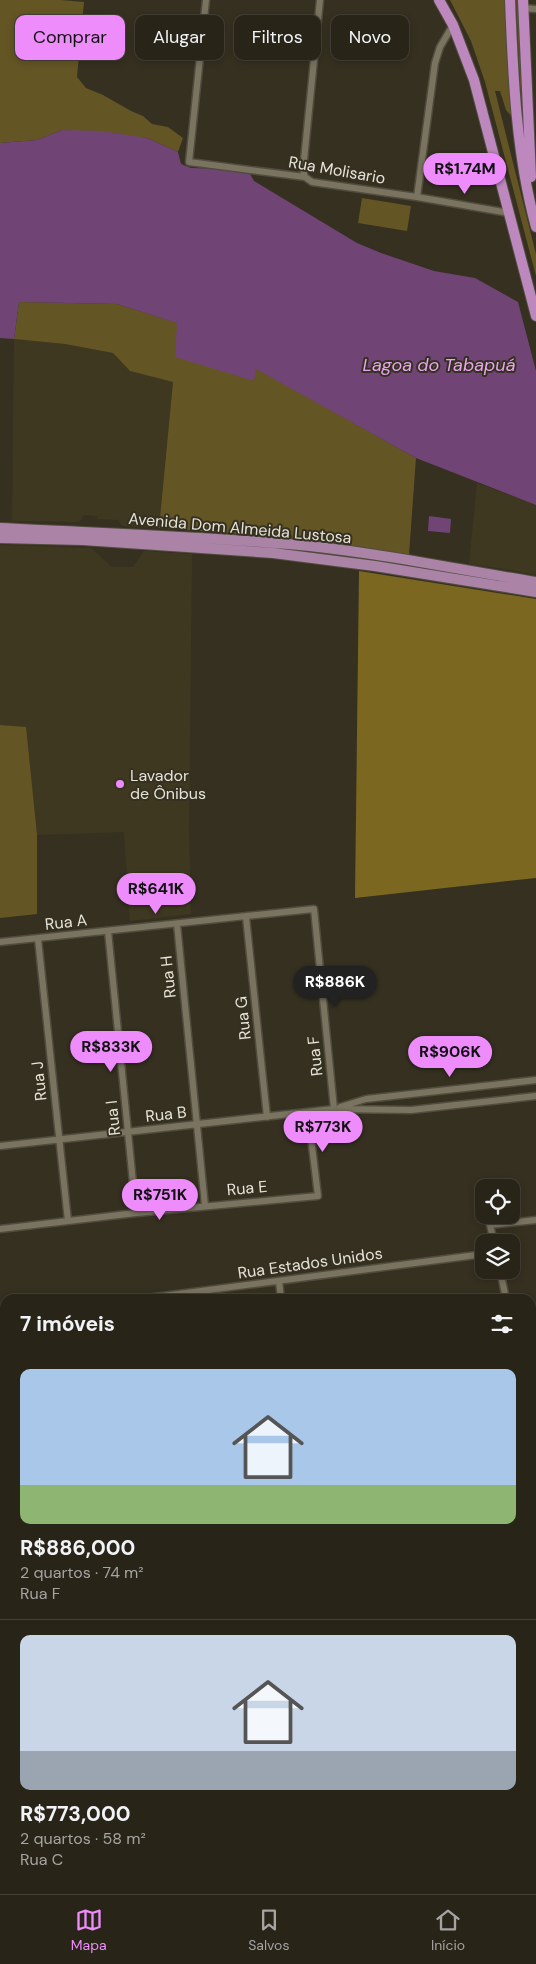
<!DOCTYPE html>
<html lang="pt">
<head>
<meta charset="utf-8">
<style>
	:root { --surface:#282418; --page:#302c21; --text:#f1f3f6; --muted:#a5a4a2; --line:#444137; --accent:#ed8cfa }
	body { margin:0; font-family:"DM Sans",sans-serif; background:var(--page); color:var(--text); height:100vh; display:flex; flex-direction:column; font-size:19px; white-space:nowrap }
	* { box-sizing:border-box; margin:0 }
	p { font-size:16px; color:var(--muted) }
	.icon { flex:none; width:28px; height:28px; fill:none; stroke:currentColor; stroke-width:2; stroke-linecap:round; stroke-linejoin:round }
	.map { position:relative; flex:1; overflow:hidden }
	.panel { position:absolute; left:0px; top:1294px; width:536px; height:601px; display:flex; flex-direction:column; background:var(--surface); border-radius:15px 15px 0 0; box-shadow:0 2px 8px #0003,0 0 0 1px var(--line) }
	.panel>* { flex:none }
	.hud { position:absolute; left:15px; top:15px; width:506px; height:45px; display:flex; gap:10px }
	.controls { position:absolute; left:475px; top:1179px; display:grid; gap:10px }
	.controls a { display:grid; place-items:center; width:45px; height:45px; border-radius:10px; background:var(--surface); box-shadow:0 2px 8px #0003,0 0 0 1px var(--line); font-size:25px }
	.price { position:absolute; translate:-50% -42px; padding:0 11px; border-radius:18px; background:var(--accent); color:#111; font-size:16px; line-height:32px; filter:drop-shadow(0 1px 2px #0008) }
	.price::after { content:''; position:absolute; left:50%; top:30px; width:15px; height:11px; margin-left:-8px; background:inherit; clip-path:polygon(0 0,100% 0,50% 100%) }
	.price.selected { background:#222; color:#fff }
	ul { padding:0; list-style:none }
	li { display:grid; align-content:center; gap:10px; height:265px; padding:0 20px }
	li+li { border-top:1px solid var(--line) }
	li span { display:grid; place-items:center; height:155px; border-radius:10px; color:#555 }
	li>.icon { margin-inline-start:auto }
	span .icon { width:90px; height:90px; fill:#fffc; stroke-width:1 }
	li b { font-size:21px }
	h2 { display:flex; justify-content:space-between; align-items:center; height:60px; padding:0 20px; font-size:21px }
	.chip { padding:0 18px; border-radius:10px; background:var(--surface); box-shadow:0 2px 8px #0003,0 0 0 1px var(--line); font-size:18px; line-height:45px }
	.chip.selected { background:var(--accent); color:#111 }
	.tabs { display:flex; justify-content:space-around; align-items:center; height:70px; border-top:1px solid var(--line); background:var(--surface); font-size:14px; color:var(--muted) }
	.tabs a { display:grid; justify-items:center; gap:2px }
	.tabs .selected { color:var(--accent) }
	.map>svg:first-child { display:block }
</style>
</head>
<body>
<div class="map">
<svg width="536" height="1894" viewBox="0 0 536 1894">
	<rect width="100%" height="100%" fill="#353020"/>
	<path fill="#3f3821" d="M14 339 65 344 113 353 130 371 173 382 159 528 122 526 118 520 98 519 97 516 84 515 79 522 12 521Z
		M477 483 536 505V575L498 568 469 564Z
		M0 545 91 548 112 567H133L144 551 192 554 189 830 191 914 130 921 124 832 37 835V914L0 918Z"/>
	<path fill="#645524" d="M0 0H61L84 2 77 77 86 88 103 95 131 111 143 116 152 124 168 127 183 138 178 152 147 138 62 130 37 140 0 143Z
		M450 0H506L513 118 506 110 500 91H495L536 254V276L485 82 471 41Z
		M516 0H519L524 127 520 85Z
		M362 198 411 206 407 231 358 223Z
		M19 302 117 304 178 323 253 381 256 368 416 458 409 555 292 538 291 534 285 533 283 537 159 528 173 382 130 371 113 353 65 344 14 339Z
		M0 725 26 727 37 835V914L0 918Z"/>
	<path fill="#7c6720" d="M359 571 536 599V878L355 898Z
		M0 1660 1 1666H5V1818L0 1815Z"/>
	<path fill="#704576" d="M62 130 101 131 147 138 178 152 181 164 191 168 224 169 250 174 254 181 357 243 381 253 434 271 475 278 518 302 536 371V505L416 458 256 369 254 381 175 357 177 323 117 304 19 302 14 339 0 338V143L37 140Z
		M429 516 451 519 450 533 428 531Z"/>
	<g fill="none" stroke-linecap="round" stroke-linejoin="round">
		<defs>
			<path id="minor" d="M206 0 189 162 305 177 312 182 417 197 509 213
				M523 8 536 9
				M305 177 303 170 320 0
				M417 197 435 63 440 47 453 25
				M246 917 267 1117
				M177 924 205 1206
				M108 931 136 1213
				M38 939 68 1221
				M0 942 314 909 334 1109
				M340 1107 366 1099 536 1080
				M0 1146 334 1109 411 1110 536 1096
				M0 1229 136 1213 318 1196 308 1113
				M494 1242 490 1225 536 1220
				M500 1270 506 1299
				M279 1281 281 1299
				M140 1299 484 1254
				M0 1316 5 1315
				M531 1331H536
				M0 1389H5
				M531 1402 536 1422
				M0 1458 5 1457
				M531 1460H536
				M0 1528H5
				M531 1537 536 1536
				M0 1604 5 1603
				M531 1675H536
				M531 1773 536 1774
				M531 1829 536 1830
				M0 1839 5 1837
				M531 1864H536
				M90 1894V1890
				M422 1894V1890"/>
			<path id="primary" d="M0 528C96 533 192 536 288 544 371 551 454 569 536 582
				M0 538 83 540 273 553 375 566 536 592"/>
			<path id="trunk" d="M439 0 453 25 474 80 536 316
				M510 0C513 76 516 154 536 227
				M523 0 531 177"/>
		</defs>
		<use href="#minor" stroke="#514d3e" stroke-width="9"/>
		<use href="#primary" stroke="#514d3e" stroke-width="12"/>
		<use href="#trunk" stroke="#514d3e" stroke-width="12"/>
		<use href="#minor" stroke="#797360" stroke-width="6"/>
		<use href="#primary" stroke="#ab83a6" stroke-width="10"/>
		<use href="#trunk" stroke="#bc88bd" stroke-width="10"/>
	</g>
	<circle fill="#ed8cfa" stroke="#353020" stroke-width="2" cx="120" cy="784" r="5"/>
	<g text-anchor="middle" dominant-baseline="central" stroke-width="4" stroke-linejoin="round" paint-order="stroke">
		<g font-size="16" fill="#e5e2d8" stroke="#353020">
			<text transform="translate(337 170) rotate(10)">Rua Molisario</text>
			<text transform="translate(240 528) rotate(5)">Avenida Dom Almeida Lustosa</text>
			<text transform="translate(66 922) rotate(-6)">Rua A</text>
			<text transform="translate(168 977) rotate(-96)">Rua H</text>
			<text transform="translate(243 1018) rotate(-96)">Rua G</text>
			<text transform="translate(315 1056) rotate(-96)">Rua F</text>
			<text transform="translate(39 1081) rotate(-96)">Rua J</text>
			<text transform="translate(166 1114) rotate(-6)">Rua B</text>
			<text transform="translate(113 1118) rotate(-96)">Rua I</text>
			<text transform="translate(247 1188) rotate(-5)">Rua E</text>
			<text transform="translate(310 1263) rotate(-8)">Rua Estados Unidos</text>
		</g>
		<g font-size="16" fill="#e5e2d8" stroke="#353020" text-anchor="start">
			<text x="130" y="775">Lavador<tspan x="130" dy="18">de Ônibus</tspan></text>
		</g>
		<g font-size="18" font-style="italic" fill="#e6a5ee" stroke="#353020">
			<text x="439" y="365">Lagoa do Tabapuá</text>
		</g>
	</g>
</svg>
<div class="controls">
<a><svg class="icon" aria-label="locate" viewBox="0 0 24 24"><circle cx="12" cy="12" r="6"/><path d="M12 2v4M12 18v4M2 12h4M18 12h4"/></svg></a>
<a><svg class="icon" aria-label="layers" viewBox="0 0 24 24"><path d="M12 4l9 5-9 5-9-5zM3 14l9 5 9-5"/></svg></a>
</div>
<b class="price" style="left:465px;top:195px">R$1.74M</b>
<b class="price" style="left:156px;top:915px">R$641K</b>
<b class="price selected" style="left:335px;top:1008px">R$886K</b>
<b class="price" style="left:111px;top:1073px">R$833K</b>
<b class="price" style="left:450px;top:1078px">R$906K</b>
<b class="price" style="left:323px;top:1153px">R$773K</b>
<b class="price" style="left:160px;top:1221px">R$751K</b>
<div class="hud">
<a class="chip selected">Comprar</a>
<a class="chip">Alugar</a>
<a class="chip">Filtros</a>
<a class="chip">Novo</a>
</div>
<section class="panel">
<h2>7 imóveis<svg class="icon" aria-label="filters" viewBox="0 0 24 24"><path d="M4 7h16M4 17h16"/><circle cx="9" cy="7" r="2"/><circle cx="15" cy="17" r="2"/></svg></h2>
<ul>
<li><span style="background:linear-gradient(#a9c7e8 75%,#8fb573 0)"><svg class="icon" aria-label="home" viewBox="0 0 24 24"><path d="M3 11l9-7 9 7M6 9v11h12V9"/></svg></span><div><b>R$886,000</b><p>2 quartos · 74 m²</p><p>Rua F</p></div></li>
<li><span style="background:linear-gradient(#c9d6e8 75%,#9aa5b1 0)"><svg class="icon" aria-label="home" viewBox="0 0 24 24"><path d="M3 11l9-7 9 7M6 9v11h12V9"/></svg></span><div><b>R$773,000</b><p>2 quartos · 58 m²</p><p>Rua C</p></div></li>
</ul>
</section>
</div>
<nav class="tabs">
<a class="selected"><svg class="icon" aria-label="map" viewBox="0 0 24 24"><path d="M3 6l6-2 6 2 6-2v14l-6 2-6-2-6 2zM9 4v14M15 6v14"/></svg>Mapa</a>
<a><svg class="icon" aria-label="saved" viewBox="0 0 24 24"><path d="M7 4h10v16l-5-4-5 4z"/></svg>Salvos</a>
<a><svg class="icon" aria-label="home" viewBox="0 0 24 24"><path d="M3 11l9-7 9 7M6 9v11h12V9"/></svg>Início</a>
</nav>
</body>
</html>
